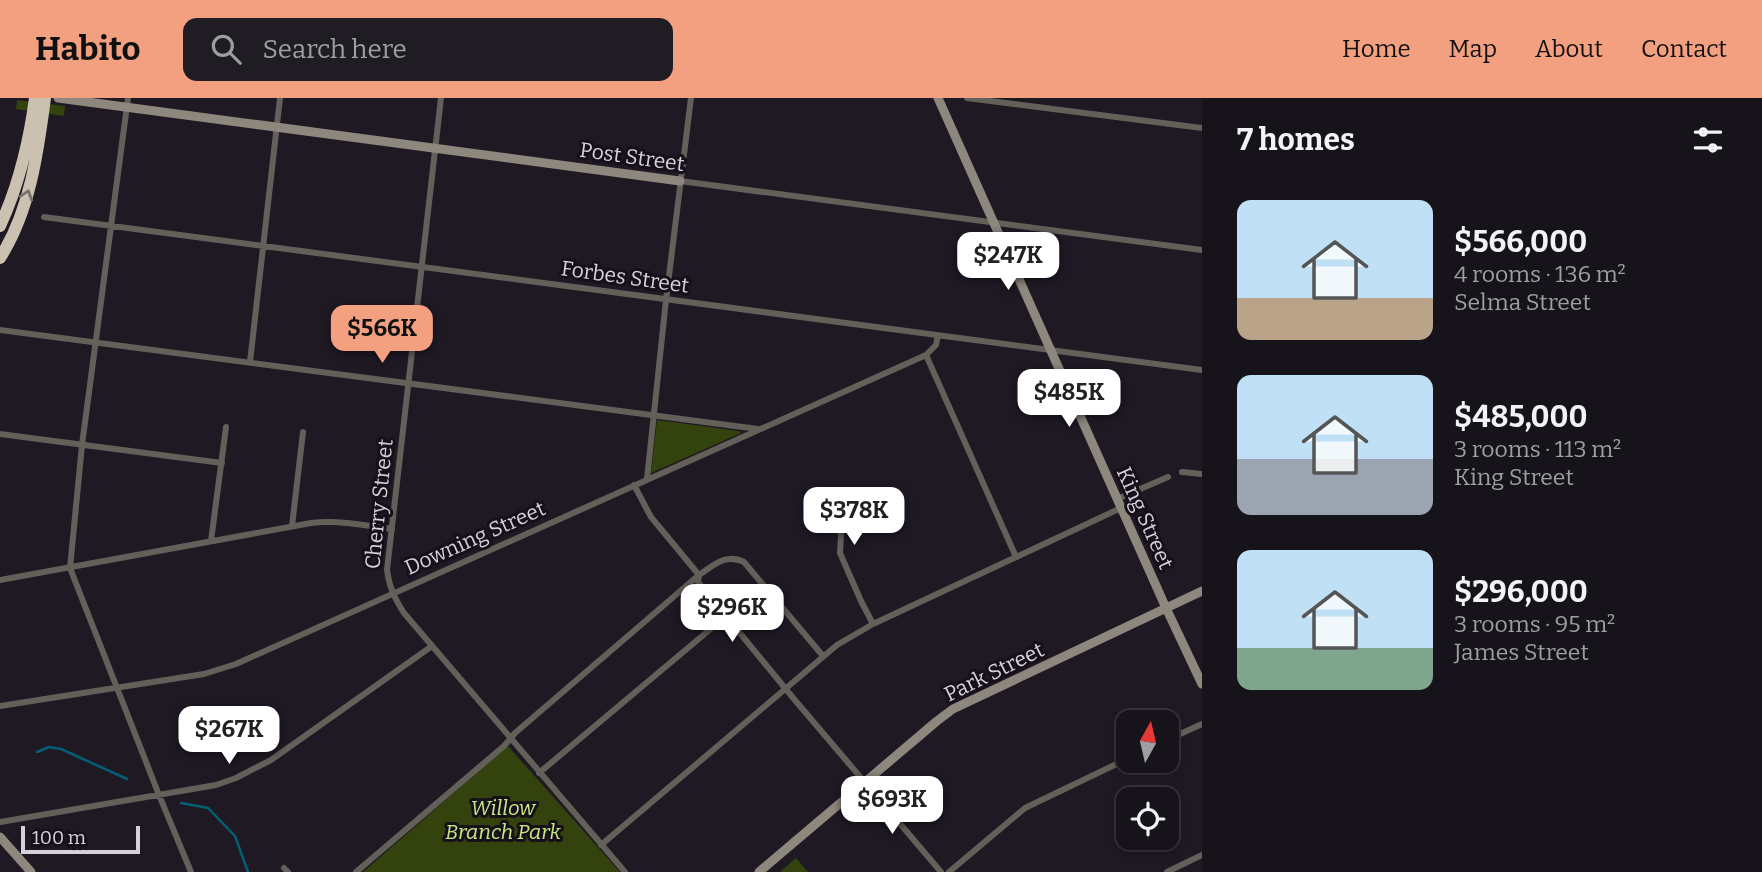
<!DOCTYPE html>
<html lang="en">
<head>
<meta charset="utf-8">
<style>
	:root { --surface:#17131b; --page:#201c24; --text:#f1f3f6; --muted:#9e9ea3; --line:#36323a; --accent:#f3a081 }
	body { margin:0; font-family:Bitter,serif; background:var(--page); color:var(--text); height:100vh; display:flex; flex-direction:column; font-size:26px; white-space:nowrap }
	* { box-sizing:border-box; margin:0 }
	p { font-size:23px; color:var(--muted) }
	.icon { flex:none; width:38px; height:38px; fill:none; stroke:currentColor; stroke-width:2; stroke-linecap:round; stroke-linejoin:round }
	.map { position:relative; flex:1; overflow:hidden }
	.drawer { display:flex; flex-direction:column; background:var(--surface); width:560px }
	.drawer>* { flex:none }
	.needle { width:46px; rotate:8deg }
	.buttons { position:absolute; left:1116px; top:612px; display:grid; gap:14px }
	.buttons a { display:grid; place-items:center; width:63px; height:63px; border-radius:14px; background:var(--surface); box-shadow:0 4px 10px #0003,0 0 0 2px var(--line); font-size:35px }
	.scale { position:absolute; left:21px; bottom:18px; width:119px; box-sizing:border-box; padding-left:7px; border:4px solid #d6d2da; border-top:0; font-size:19px; line-height:24px; white-space:nowrap; color:#d6d2da; -webkit-text-stroke:5px #16101b; paint-order:stroke }
	.price { position:absolute; translate:-50% -60px; padding:0 16px; border-radius:14px; background:#fff; color:#222; font-size:23px; line-height:46px; filter:drop-shadow(0 2px 4px #0008) }
	.price::after { content:''; position:absolute; left:50%; top:42px; width:21px; height:16px; margin-left:-10px; background:inherit; clip-path:polygon(0 0,100% 0,50% 100%) }
	.price.current { background:var(--accent); color:#111 }
	ul { padding:0; list-style:none }
	li { display:flex; align-items:center; gap:21px; height:175px; padding:0 35px }
	li span { display:grid; place-items:center; flex:none; width:196px; height:140px; border-radius:14px; color:#555 }
	li>.icon { margin-inline-start:auto }
	span .icon { width:84px; height:84px; fill:#fffc; stroke-width:1 }
	li b { font-size:30px }
	h2 { display:flex; justify-content:space-between; align-items:center; height:84px; padding:0 35px; font-size:30px }
	header { display:flex; align-items:center; gap:42px; box-sizing:border-box; height:98px; padding:0 35px; background:var(--accent); color:#111 }
	header strong { font-size:33px }
	nav { display:flex; gap:38px; margin-inline-start:auto; font-size:24px }
	.search { width:490px; height:63px; background:var(--page); display:flex; align-items:center; gap:18px; box-sizing:border-box; padding:0 24px; border-radius:14px; color:var(--muted); font-size:26px }
	main { display:flex; flex:1; min-height:0 }
	.map>svg:first-child { display:block }
</style>
</head>
<body>
<header>
<strong>Habito</strong>
<div class="search"><svg class="icon" aria-label="search" viewBox="0 0 24 24"><circle cx="10" cy="10" r="6"/><path d="M15 15l6 6"/></svg>Search here</div>
<nav><a>Home</a><a>Map</a><a>About</a><a>Contact</a></nav>
</header>
<main>
<div class="map">
<svg width="1202" height="774" viewBox="0 0 1202 774">
	<rect width="100%" height="100%" fill="#1f1924"/>
	<path fill="#34420e" d="M17 2 65 8 64 18 16 11Z
		M657 322 739 333 741 335 651 375Z
		M508 648 620 774H363Z
		M796 760 808 774H780Z"/>
	<g fill="none" stroke-linecap="round" stroke-linejoin="round">
		<path stroke="#035f76" stroke-width="2.5" d="M37 654 49 649 61 651 127 681
			M181 705 208 710 235 738 248 774"/>
		<path stroke="#63605a" stroke-width="6" d="M128 0 82 347 70 470 159 697 191 774
			M441 0 387 472C389 489 395 501 404 515L625 774
			M967 0 1202 30
			M680 83 1202 152
			M44 119 1202 272
			M0 232 758 331
			M926 257 1016 459
			M250 264 280 0
			M0 336 222 365
			M1182 374 1202 376
			M647 381 666 202 691 0
			M634 387 651 419 699 477 698 484 794 601 941 774
			M815 393 822 397 836 422 841 437 840 455 861 503 873 526
			M1117 401 1168 379
			M292 428 303 334
			M211 443 226 329
			M0 482 311 425C339 422 365 427 392 431
			M0 608 204 576 236 566 926 257 936 247 938 237
			M1167 642 1202 626
			M539 675 726 518
			M0 724 216 687 236 680 271 662 432 548
			M601 747 837 547 873 526 1121 410
			M284 770 288 774
			M356 774 504 648 515 635 699 477C714 467 726 455 744 464L823 558
			M949 774 1025 710 1129 660
			M1167 774 1202 757"/>
		<path stroke="#8d877d" stroke-width="9" d="M58 0 680 83
			M938 0 1166 510 1202 586
			M0 739 31 774
			M759 774 937 623 953 611 1202 493"/>
		<path stroke="#cac1b1" stroke-width="12" d="M0 128C19 87 29 45 35 0
			M0 160C30 113 38 54 45 0"/>
	</g>
	<defs><path id="oneway-chevron" d="M-2-3.5L2.5 0L-2 3.5" fill="none" stroke-width="1.6" stroke-linecap="round" stroke-linejoin="round" transform="scale(1.75)"/></defs>
	<use stroke="#79716e" href="#oneway-chevron" transform="translate(27 97) rotate(-72)"/>
	<g text-anchor="middle" dominant-baseline="central" stroke-width="6" stroke-linejoin="round" paint-order="stroke">
		<g font-size="21" fill="#d6d2da" stroke="#16101b">
			<text transform="translate(632 59) rotate(8)">Post Street</text>
			<text transform="translate(625 179) rotate(8)">Forbes Street</text>
			<text transform="translate(379 406) rotate(-84)">Cherry Street</text>
			<text transform="translate(1145 420) rotate(66)">King Street</text>
			<text transform="translate(475 440) rotate(-24)">Downing Street</text>
			<text transform="translate(994 574) rotate(-26)">Park Street</text>
		</g>
		<g font-size="21" font-style="italic" fill="#c7e782" stroke="#16101b">
			<text x="503" y="710">Willow<tspan x="503" dy="24">Branch Park</tspan></text>
		</g>
	</g>
</svg>
<div class="buttons">
<a><svg class="needle" viewBox="-14 -14 28 28"><path d="M0-13l5 13h-10z" fill="#e53935"/><path d="M0 13l5-13h-10z" fill="#9e9ea3"/></svg></a>
<a><svg class="icon" aria-label="locate" viewBox="0 0 24 24"><circle cx="12" cy="12" r="6"/><path d="M12 2v4M12 18v4M2 12h4M18 12h4"/></svg></a>
</div>
<div class="scale">100 m</div>
<b class="price" style="left:1008px;top:194px">$247K</b>
<b class="price current" style="left:382px;top:267px">$566K</b>
<b class="price" style="left:1069px;top:331px">$485K</b>
<b class="price" style="left:854px;top:449px">$378K</b>
<b class="price" style="left:732px;top:546px">$296K</b>
<b class="price" style="left:229px;top:668px">$267K</b>
<b class="price" style="left:892px;top:738px">$693K</b>
</div>
<section class="drawer">
<h2>7 homes<svg class="icon" aria-label="filters" viewBox="0 0 24 24"><path d="M4 7h16M4 17h16"/><circle cx="9" cy="7" r="2"/><circle cx="15" cy="17" r="2"/></svg></h2>
<ul>
<li><span style="background:linear-gradient(#bfe0f5 70%,#b9a48a 0)"><svg class="icon" aria-label="home" viewBox="0 0 24 24"><path d="M3 11l9-7 9 7M6 9v11h12V9"/></svg></span><div><b>$566,000</b><p>4 rooms · 136 m²</p><p>Selma Street</p></div></li>
<li><span style="background:linear-gradient(#bfe0f5 60%,#9aa5b1 0)"><svg class="icon" aria-label="home" viewBox="0 0 24 24"><path d="M3 11l9-7 9 7M6 9v11h12V9"/></svg></span><div><b>$485,000</b><p>3 rooms · 113 m²</p><p>King Street</p></div></li>
<li><span style="background:linear-gradient(#bfe0f5 70%,#7fa58c 0)"><svg class="icon" aria-label="home" viewBox="0 0 24 24"><path d="M3 11l9-7 9 7M6 9v11h12V9"/></svg></span><div><b>$296,000</b><p>3 rooms · 95 m²</p><p>James Street</p></div></li>
</ul>
</section>
</main>
</body>
</html>
